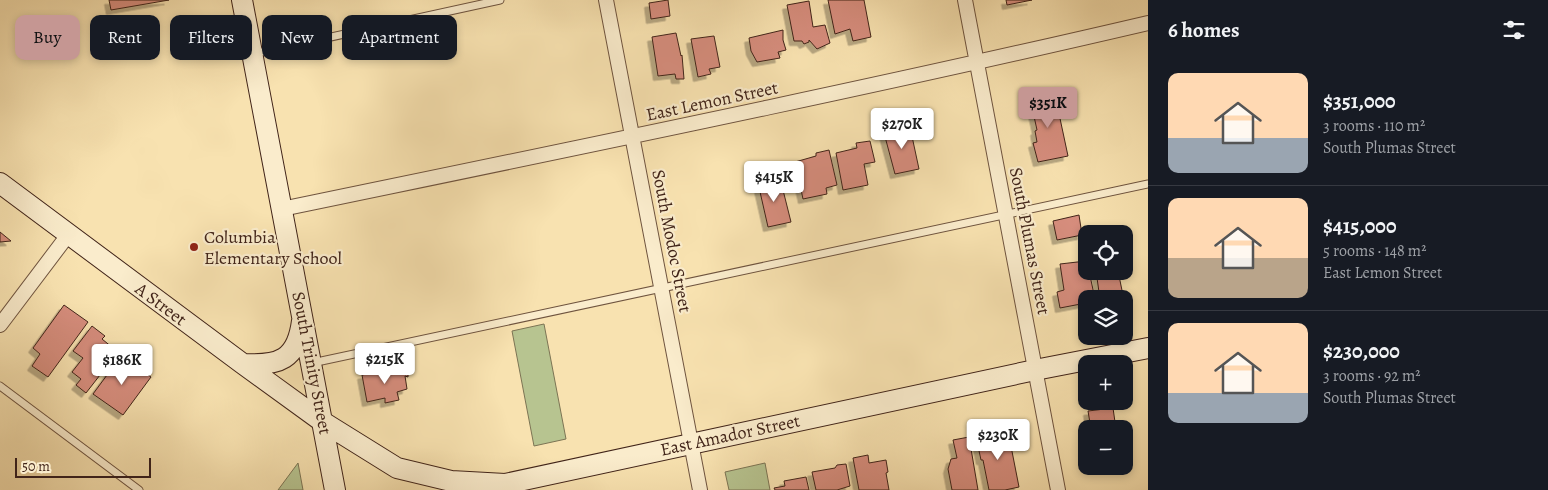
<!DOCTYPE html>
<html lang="en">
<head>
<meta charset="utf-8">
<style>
	:root { --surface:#171b24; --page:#20242c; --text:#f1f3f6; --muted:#9ea1a6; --line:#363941; --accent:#c59692 }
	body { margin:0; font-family:Alegreya,serif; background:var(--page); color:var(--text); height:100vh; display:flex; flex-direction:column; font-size:19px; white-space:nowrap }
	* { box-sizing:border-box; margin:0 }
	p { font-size:16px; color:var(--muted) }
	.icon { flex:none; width:28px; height:28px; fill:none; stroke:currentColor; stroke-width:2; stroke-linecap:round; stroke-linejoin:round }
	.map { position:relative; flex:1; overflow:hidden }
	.sheet { display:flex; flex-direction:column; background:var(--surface); width:400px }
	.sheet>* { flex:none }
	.hud { position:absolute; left:15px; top:15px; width:475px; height:45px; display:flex; gap:10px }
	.tools { position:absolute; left:1078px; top:225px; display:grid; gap:10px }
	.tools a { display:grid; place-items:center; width:55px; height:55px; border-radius:10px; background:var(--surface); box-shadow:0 2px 8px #0003; font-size:25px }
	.scale { position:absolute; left:15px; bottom:12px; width:136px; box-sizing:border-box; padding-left:5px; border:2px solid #412419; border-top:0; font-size:14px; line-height:18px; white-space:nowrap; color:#412419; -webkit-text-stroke:4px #faeccc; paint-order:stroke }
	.price { position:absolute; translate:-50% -42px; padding:0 11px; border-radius:5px; background:#fff; color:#222; font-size:16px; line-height:32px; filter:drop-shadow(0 1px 2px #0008) }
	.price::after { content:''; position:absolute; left:50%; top:30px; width:15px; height:11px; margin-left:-8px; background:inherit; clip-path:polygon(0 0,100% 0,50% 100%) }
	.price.on { background:var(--accent); color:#111 }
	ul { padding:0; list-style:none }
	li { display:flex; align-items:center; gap:15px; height:125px; padding:0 20px }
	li+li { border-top:1px solid var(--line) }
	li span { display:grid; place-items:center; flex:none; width:140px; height:100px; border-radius:10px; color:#555 }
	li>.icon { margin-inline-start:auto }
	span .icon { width:60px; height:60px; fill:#fffc; stroke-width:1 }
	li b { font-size:21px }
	h2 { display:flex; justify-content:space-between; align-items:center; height:60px; padding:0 20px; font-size:21px }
	.pill { padding:0 18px; border-radius:10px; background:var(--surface); box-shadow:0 2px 8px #0003; font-size:18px; line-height:45px }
	.pill.on { background:var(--accent); color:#111 }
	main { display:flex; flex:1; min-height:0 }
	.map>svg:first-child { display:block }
</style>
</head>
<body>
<main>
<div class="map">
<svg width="1148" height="490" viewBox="0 0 1148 490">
	<defs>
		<filter id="shadow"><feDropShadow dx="-4.5" dy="4.5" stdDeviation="0" flood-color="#0004"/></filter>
	</defs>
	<rect width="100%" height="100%" fill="#f8e2b0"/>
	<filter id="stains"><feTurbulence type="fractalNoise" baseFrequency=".004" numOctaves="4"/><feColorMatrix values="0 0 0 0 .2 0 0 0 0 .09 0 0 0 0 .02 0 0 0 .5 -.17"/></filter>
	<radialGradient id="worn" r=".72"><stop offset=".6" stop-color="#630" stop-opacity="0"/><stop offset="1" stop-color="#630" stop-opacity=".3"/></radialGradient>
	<path fill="#b7c490" stroke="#7c7454" d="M544 324 566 439 534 446 512 331Z
		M298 463 303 490H278Z
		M765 463 770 490H729L725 472Z"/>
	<path fill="#d68d7d" stroke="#412419" filter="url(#shadow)" d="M109 0H169L111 10Z
		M668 0 670 16 651 19 649 3Z
		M828 0H864L871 37 853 41 850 29 835 34Z
		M1006 0H1032L1007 5Z
		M809 1 813 27 825 25 830 43 817 49 809 40V42L804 44 802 41H794L787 5Z
		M783 30V40L786 50 778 52 780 58 757 62 751 51 749 38Z
		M676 33 681 56 682 55 684 79H676L675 74 658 76 652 37Z
		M714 36 720 67 709 69 711 74 698 77 691 39Z
		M1055 95 1068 156 1038 162 1033 143 1037 142 1035 131 1037 130 1030 98Z
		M910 127 919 169 895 174 884 133Z
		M870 141 875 162 864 164 868 185 843 190 836 153 857 148 856 143Z
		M829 150 837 185 826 188 827 194 803 199 795 162 816 156V153Z
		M780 178 791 222 768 227 758 183Z
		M1079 215 1082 235 1057 240 1053 221Z
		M0 232 11 241 0 242Z
		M1086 261V271H1089L1095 299H1086V303L1060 308 1057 292 1064 290 1060 264Z
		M1096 271H1118L1124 300 1100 299Z
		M64 305 88 322 48 377 32 366 40 354 33 348Z
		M92 326 105 336 102 339 113 348 109 354 114 357 86 393 76 385 81 379 72 372 83 358 73 351Z
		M121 356 151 377 123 415 93 394Z
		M404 367 405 372H408V377L405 376 407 389 397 392 399 400 385 403V398L367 402 362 375Z
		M1113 408 1116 429H1091L1088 411Z
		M1008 431 1019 487 1005 490H989L983 460H981L976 437Z
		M969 437 978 490H952L948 469 951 459 957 458 953 440Z
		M868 455 869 463 886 460 888 472 886 473 889 490H859L853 458Z
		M846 464 850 486 837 490H816L812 472 835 468 837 465Z
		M806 477 809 490H775L774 488 785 486 784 481Z"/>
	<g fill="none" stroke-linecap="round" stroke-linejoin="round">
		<defs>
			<path id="lane" d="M253 54 500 0
				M312 363 1148 184
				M0 386 139 490"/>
			<path id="street" d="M606 0 700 490
				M965 0 1058 490
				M282 209C571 149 861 90 1148 23
				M0 325 68 235"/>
			<path id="secondary" d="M242 0 335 490
				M0 183 243 364 323 422 397 468 451 481 505 484 1035 370 1148 348
				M243 364C279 366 297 360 302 321"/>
		</defs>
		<use href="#lane" stroke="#6f543f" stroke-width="9"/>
		<use href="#street" stroke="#6f543f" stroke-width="16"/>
		<use href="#secondary" stroke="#412419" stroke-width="22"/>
		<use href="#lane" stroke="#faeccc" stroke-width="7"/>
		<use href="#street" stroke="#faeccc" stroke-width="14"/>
		<use href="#secondary" stroke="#faeccc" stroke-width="20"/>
	</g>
	<circle fill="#8f2418" stroke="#faeccc" stroke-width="2" cx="194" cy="247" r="5"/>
	<g text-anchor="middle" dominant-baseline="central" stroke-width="4.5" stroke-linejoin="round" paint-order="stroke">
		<g font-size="18" fill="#412419" stroke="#faeccc">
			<text transform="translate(712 101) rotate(-12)">East Lemon Street</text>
			<text transform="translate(672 241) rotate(79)">South Modoc Street</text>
			<text transform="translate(1030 241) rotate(79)">South Plumas Street</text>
			<text transform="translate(161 304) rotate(37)">A Street</text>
			<text transform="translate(312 363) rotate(79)">South Trinity Street</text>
			<text transform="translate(730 435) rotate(-12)">East Amador Street</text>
		</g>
		<g font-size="18" fill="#412419" stroke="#faeccc" text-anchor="start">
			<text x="204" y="237">Columbia<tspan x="204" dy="21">Elementary School</tspan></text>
		</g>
	</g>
	<rect width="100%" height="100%" filter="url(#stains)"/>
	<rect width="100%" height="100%" fill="url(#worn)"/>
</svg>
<div class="tools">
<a><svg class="icon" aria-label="locate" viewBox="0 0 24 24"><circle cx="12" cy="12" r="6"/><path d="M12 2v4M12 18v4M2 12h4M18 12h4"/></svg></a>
<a><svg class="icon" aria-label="layers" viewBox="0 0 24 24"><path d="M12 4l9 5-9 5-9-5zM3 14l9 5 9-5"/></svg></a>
<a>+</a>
<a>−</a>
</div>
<div class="scale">50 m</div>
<b class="price on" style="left:1048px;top:129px">$351K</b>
<b class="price" style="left:902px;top:150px">$270K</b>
<b class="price" style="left:774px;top:203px">$415K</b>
<b class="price" style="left:385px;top:385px">$215K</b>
<b class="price" style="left:122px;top:386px">$186K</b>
<b class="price" style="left:998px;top:461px">$230K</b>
<div class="hud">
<a class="pill on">Buy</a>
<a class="pill">Rent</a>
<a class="pill">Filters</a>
<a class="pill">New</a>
<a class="pill">Apartment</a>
</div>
</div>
<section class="sheet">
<h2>6 homes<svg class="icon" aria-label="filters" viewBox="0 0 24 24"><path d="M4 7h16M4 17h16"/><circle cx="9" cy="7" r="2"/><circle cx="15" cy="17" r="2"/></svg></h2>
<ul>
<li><span style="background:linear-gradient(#ffd9b3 65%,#9aa5b1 0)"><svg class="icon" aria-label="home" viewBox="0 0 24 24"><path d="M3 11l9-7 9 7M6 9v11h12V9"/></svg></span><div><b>$351,000</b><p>3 rooms · 110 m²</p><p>South Plumas Street</p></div></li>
<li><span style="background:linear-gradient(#ffd9b3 60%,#b9a48a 0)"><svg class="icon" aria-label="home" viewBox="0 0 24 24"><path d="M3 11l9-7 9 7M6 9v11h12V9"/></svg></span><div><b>$415,000</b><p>5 rooms · 148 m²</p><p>East Lemon Street</p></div></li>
<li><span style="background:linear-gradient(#ffd9b3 70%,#9aa5b1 0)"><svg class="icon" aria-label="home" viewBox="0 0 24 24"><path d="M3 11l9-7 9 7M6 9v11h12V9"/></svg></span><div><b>$230,000</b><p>3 rooms · 92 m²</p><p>South Plumas Street</p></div></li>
</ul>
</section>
</main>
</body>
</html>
